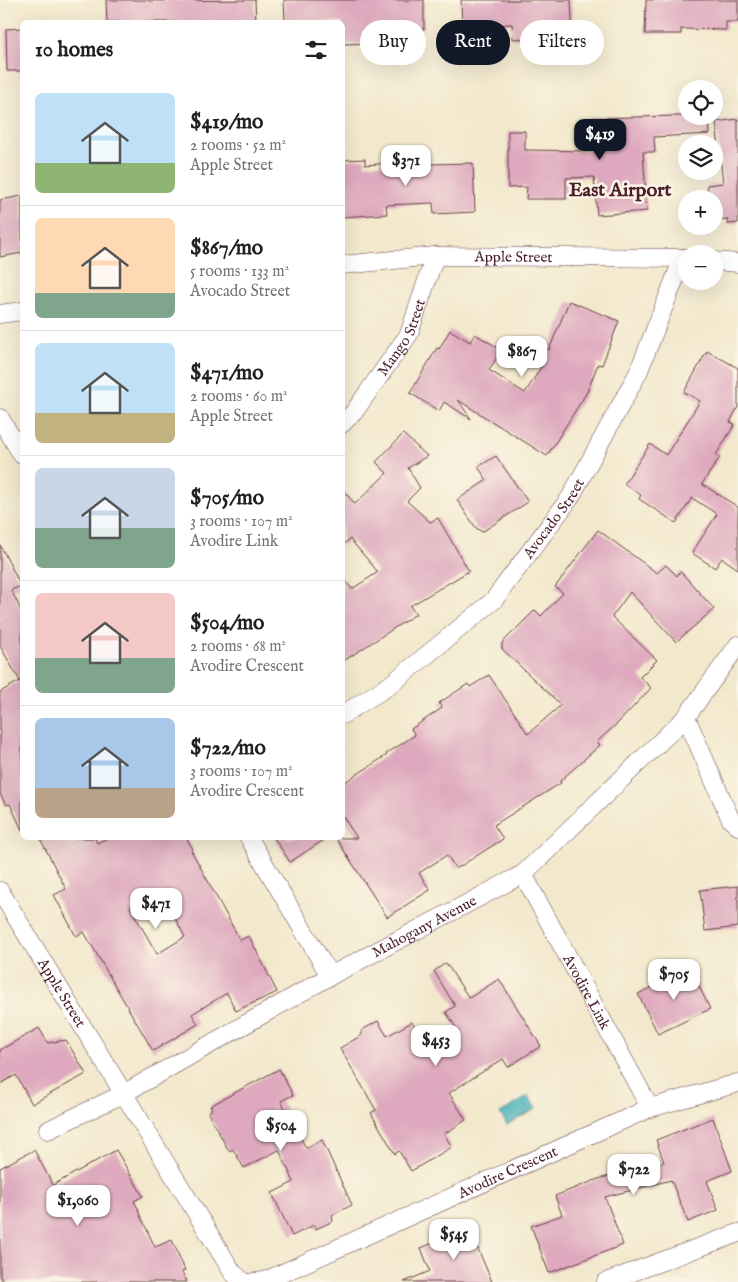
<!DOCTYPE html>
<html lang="en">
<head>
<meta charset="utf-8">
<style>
	:root { --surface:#fff; --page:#f2f2f2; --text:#202124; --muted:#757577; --line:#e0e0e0; --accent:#111827 }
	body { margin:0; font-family:"IM FELL English",serif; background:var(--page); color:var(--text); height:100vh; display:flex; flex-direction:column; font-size:19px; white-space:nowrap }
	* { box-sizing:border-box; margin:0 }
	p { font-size:16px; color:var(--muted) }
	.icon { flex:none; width:28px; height:28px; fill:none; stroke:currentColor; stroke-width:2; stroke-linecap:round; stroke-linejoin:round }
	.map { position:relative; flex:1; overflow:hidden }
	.drawer { position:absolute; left:20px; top:20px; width:325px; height:820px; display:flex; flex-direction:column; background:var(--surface); border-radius:8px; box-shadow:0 5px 20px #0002 }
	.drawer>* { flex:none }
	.hud { position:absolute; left:360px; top:20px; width:302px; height:45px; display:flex; gap:10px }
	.controls { position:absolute; left:678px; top:80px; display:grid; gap:10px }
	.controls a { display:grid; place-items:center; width:45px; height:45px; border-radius:50%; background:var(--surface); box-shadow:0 5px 20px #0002; font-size:25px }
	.price { position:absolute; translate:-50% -42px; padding:0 11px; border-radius:10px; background:#fff; color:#222; font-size:16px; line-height:32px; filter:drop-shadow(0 1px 2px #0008) }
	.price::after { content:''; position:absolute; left:50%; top:30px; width:15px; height:11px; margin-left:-8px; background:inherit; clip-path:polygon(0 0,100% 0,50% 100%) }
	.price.selected { background:var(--accent); color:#fff }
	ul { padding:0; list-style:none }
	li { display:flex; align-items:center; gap:15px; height:125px; padding:0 15px }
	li+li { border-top:1px solid var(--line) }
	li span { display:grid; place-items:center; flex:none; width:140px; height:100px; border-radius:8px; color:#555 }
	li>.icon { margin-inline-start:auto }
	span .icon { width:60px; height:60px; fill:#fffc; stroke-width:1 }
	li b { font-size:21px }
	h2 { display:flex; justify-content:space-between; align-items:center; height:60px; padding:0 15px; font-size:21px }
	.tag { padding:0 18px; border-radius:22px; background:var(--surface); box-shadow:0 5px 20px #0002; font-size:18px; line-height:45px }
	.tag.selected { background:var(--accent); color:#fff }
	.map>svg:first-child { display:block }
</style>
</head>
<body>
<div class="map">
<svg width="738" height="1282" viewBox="0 0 738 1282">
	<rect width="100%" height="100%" fill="#fcf5e5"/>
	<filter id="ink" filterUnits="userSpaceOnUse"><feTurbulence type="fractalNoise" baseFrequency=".02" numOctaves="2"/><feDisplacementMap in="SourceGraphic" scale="10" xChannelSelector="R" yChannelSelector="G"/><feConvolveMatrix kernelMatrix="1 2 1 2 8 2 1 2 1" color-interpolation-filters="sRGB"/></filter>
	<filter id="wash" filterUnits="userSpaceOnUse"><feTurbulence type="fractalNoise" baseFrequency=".0096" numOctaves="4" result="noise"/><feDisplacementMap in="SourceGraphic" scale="20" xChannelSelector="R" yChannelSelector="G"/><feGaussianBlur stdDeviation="1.12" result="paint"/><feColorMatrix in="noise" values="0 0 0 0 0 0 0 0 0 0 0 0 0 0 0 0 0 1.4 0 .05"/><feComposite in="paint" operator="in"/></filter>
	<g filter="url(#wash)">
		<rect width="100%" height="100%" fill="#f2e8cc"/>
		<path fill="#3fafb9" stroke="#446772" d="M529 1096 536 1109 507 1125 500 1113Z"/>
		<g id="blocks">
			<path fill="#dea9be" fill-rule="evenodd" d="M106 0H149V1L255 0 256 22H107Z
				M284 0H424V29L380 30V43L342 44V22H285Z
				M461 0H571L574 59 536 61 535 38 513 39 512 24 462 27Z
				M646 0H738V22H726V30L681 29V34H645Z
				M22 28V71H7L6 29Z
				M678 116H709L710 134 654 137 655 152H643L647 211 597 215 594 177 566 178V199H526L527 187 508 188V131H525V150L592 151 591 118Z
				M738 119V223L728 224 727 219 714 220V199H708L707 185 723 183 716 122Z
				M365 159V165L428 160 429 164 473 163 475 212 434 214 433 203 386 205 387 214 342 217V160Z
				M22 196V253L0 257V200Z
				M569 301 619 321 602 365 598 364 587 392 547 456 458 400 471 419 444 402 439 411 410 393 437 348 439 349 450 330 470 342 475 334 502 350 489 370 525 393 543 364 536 361 541 347 549 350Z
				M707 351 738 368V407L730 422 735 424 716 455 720 457 702 484 738 507V569L722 558 715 568 692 553 717 514 692 498 676 523 639 499 641 495 624 484 650 444 666 455 689 419 700 401 684 392Z
				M403 434 427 456 408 468 420 488 407 501 430 522 438 518 469 571 410 606 416 614 342 662V577L352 589 378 572 350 539 342 546V489L355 504 387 473 376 462Z
				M496 456 528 502 482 532 476 528 457 500 487 480 478 467Z
				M598 530 657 573 666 565 677 576 680 571 714 609 676 642 630 592 612 617 657 660 640 677 651 688 619 722 597 742 600 745 560 781 561 783 494 825 503 839 456 869 447 855 419 873 430 890 387 917 336 838H357L342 815V784L387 755 386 754 415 735 411 729 442 708 439 703 468 684 470 687 489 675 528 734 561 705 502 649V643L535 610 541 616 563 593 555 587Z
				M0 545 21 586 11 590 22 612V830L10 804 6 805 0 794V692L20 681 0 646Z
				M40 838H95L97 843 108 838H186L193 849 191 850 240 940 249 936 277 992 236 1011 227 993 192 1014 198 1024 153 1051 84 932 76 936 54 895 66 889ZM161 891 185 937 157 954 130 907Z
				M274 838H327L290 862Z
				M738 886V927L705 931 700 890Z
				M446 963 469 998 499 979 541 1046 508 1067 503 1059 449 1093 466 1120 444 1134 452 1147 411 1171 399 1151 395 1154 371 1113 376 1110 340 1048 362 1035V1030L378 1021 387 1036 412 1022 429 1050 459 1032 446 1012 455 1006 434 971Z
				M690 968 710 1009 658 1034 638 994Z
				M39 1028 48 1043 66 1040 86 1074 32 1104 16 1075 0 1084V1050Z
				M279 1069 293 1095 281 1101 306 1148 322 1140 352 1205 332 1215 333 1221 316 1229 314 1225 292 1236 272 1193 294 1182 279 1150 244 1168 233 1149 229 1151 208 1113 212 1109 210 1106Z
				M713 1118 732 1171 707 1181 718 1210 688 1222 671 1180 605 1197 623 1245 549 1273 531 1226 562 1215 555 1196 598 1179 664 1162 656 1140Z
				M34 1150 53 1185 116 1150 143 1196 134 1201 139 1210 138 1211 155 1247 172 1240 185 1270 182 1272 187 1282H3L0 1276V1168Z
				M469 1228 492 1282H404L430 1271 421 1248Z"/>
		</g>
	</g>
	<g filter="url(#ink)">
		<use href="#blocks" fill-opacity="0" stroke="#633d43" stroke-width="1"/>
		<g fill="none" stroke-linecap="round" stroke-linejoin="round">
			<defs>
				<g id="street">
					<path d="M714 261 738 263"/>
					<path id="s1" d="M342 265 435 256 686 258"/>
					<path d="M0 314 22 311"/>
					<path d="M0 418 22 455"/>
					<path id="s2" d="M342 424 354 412 409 334 435 256"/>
					<path id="s3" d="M342 715 390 685 493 601 570 498 638 373 683 258"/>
					<path d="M686 717 731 820 738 826"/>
					<path d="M249 838 330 976"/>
					<path id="s4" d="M523 874 650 1108"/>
					<path id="s5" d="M0 891 233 1273 244 1282"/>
					<path id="s6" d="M48 1130 123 1094 330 976 523 874 686 717 738 645"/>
					<path id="s7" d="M253 1282 265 1281 650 1108 738 1083"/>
					<path d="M606 1282 738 1233"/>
				</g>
			</defs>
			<use href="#street" stroke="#633d43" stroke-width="19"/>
			<use href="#street" stroke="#fff" stroke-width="18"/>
		</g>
	</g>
	<g text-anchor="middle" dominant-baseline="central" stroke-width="5" stroke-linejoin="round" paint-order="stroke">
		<g font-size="15" fill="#4a1f2b" stroke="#fcf5e5">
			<text stroke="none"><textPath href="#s1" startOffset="172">Apple Street</textPath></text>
			<text stroke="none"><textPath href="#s2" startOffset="106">Mango Street</textPath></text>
			<text stroke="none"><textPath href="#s3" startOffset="292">Avocado Street</textPath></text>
			<text stroke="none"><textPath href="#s6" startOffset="428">Mahogany Avenue</textPath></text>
			<text stroke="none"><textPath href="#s4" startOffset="134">Avodire Link</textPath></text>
			<text stroke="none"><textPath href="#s5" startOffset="119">Apple Street</textPath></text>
			<text stroke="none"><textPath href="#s7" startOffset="278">Avodire Crescent</textPath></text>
		</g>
		<g font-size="20" font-weight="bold" fill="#4a1f2b" stroke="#fcf5e5">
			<text x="620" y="190">East Airport</text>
		</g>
	</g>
</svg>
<div class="controls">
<a><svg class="icon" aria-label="locate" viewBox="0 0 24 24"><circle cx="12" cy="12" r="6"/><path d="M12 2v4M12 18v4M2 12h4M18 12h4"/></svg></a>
<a><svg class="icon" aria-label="layers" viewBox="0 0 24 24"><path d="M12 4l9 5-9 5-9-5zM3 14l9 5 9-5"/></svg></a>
<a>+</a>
<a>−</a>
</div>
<b class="price selected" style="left:600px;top:161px">$419</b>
<b class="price" style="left:406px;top:187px">$371</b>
<b class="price" style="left:522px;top:378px">$867</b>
<b class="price" style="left:156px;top:930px">$471</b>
<b class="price" style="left:674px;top:1001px">$705</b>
<b class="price" style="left:436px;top:1067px">$453</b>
<b class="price" style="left:281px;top:1152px">$504</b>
<b class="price" style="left:634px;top:1196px">$722</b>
<b class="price" style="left:78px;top:1227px">$1,060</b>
<b class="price" style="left:454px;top:1261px">$545</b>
<div class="hud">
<a class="tag">Buy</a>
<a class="tag selected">Rent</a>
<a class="tag">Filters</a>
</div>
<section class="drawer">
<h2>10 homes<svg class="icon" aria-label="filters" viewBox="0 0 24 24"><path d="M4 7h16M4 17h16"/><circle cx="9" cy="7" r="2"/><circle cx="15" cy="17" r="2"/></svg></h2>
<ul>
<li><span style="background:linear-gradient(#bfe0f5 70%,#8fb573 0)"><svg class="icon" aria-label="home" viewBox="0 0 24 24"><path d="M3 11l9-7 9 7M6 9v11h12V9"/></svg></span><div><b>$419/mo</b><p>2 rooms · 52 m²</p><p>Apple Street</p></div></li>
<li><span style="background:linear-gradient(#ffd9b3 75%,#7fa58c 0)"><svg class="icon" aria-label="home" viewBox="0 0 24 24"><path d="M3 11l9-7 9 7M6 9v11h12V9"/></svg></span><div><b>$867/mo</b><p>5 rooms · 133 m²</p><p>Avocado Street</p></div></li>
<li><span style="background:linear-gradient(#bfe0f5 70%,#c2b280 0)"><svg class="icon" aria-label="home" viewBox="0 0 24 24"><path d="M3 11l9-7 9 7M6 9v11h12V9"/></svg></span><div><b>$471/mo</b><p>2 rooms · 60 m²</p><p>Apple Street</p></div></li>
<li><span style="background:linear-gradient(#c9d6e8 60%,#7fa58c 0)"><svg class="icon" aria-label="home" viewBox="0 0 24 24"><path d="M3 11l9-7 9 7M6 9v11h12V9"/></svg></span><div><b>$705/mo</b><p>3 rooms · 107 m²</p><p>Avodire Link</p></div></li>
<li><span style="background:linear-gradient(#f6c9c9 65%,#7fa58c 0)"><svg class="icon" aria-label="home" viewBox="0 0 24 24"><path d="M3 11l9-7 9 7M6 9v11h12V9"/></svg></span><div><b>$504/mo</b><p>2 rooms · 68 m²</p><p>Avodire Crescent</p></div></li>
<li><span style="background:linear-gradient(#a9c7e8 70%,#b9a48a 0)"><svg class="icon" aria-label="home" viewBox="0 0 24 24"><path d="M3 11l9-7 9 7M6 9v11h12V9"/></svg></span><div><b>$722/mo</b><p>3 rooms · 107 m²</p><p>Avodire Crescent</p></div></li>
</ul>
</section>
</div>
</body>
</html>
